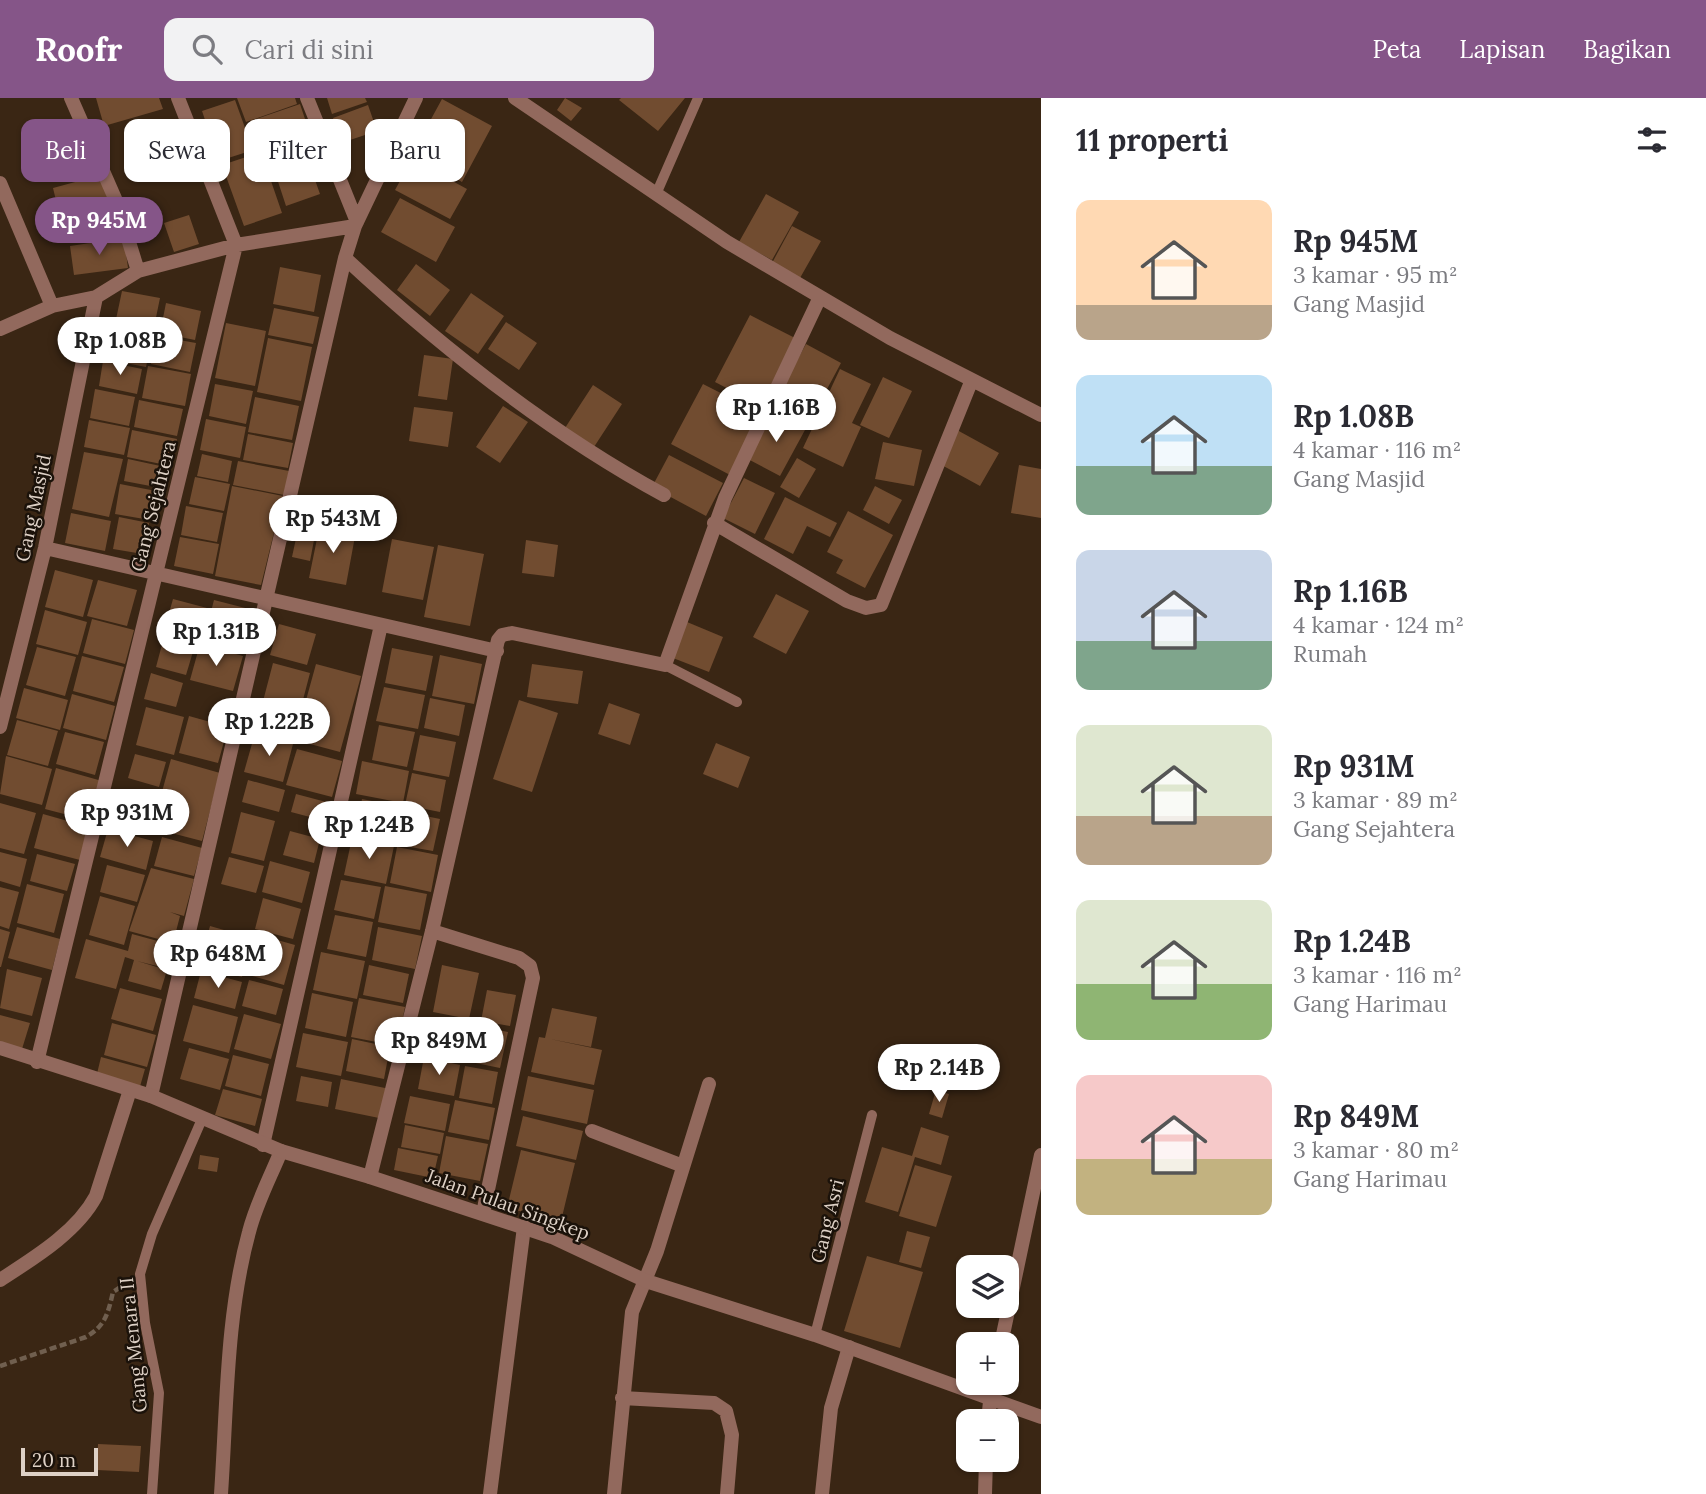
<!DOCTYPE html>
<html lang="id">
<head>
<meta charset="utf-8">
<style>
	:root { --surface:#fff; --page:#f2f2f3; --text:#2b2b33; --muted:#7c7c81; --accent:#855588 }
	body { margin:0; font-family:Lora,serif; background:var(--page); color:var(--text); height:100vh; display:flex; flex-direction:column; font-size:26px; white-space:nowrap }
	* { box-sizing:border-box; margin:0 }
	p { font-size:23px; color:var(--muted) }
	.icon { flex:none; width:38px; height:38px; fill:none; stroke:currentColor; stroke-width:2; stroke-linecap:round; stroke-linejoin:round }
	.map { position:relative; flex:1; overflow:hidden }
	.drawer { display:flex; flex-direction:column; background:var(--surface); width:665px }
	.drawer>* { flex:none }
	.guide { position:absolute; left:21px; top:21px; width:665px; height:63px; display:flex; gap:14px }
	.buttons { position:absolute; left:956px; top:1157px; display:grid; gap:14px }
	.buttons a { display:grid; place-items:center; width:63px; height:63px; border-radius:14px; background:var(--surface); box-shadow:0 2px 5px #0004; font-size:35px }
	.scale { position:absolute; left:21px; bottom:18px; width:77px; box-sizing:border-box; padding-left:7px; border:4px solid #ded1c6; border-top:0; font-size:19px; line-height:24px; white-space:nowrap; color:#ded1c6; -webkit-text-stroke:5px #1b120a; paint-order:stroke }
	.price { position:absolute; translate:-50% -60px; padding:0 16px; border-radius:24px; background:#fff; color:#222; font-size:23px; line-height:46px; filter:drop-shadow(0 2px 4px #0008) }
	.price::after { content:''; position:absolute; left:50%; top:42px; width:21px; height:16px; margin-left:-10px; background:inherit; clip-path:polygon(0 0,100% 0,50% 100%) }
	.price.active { background:var(--accent); color:#fff }
	ul { padding:0; list-style:none }
	li { display:flex; align-items:center; gap:21px; height:175px; padding:0 35px }
	li span { display:grid; place-items:center; flex:none; width:196px; height:140px; border-radius:14px; color:#555 }
	li>.icon { margin-inline-start:auto }
	span .icon { width:84px; height:84px; fill:#fffc; stroke-width:1 }
	li b { font-size:30px }
	h2 { display:flex; justify-content:space-between; align-items:center; height:84px; padding:0 35px; font-size:30px }
	.tag { padding:0 24px; border-radius:14px; background:var(--surface); box-shadow:0 2px 5px #0004; font-size:24px; line-height:63px }
	.tag.active { background:var(--accent); color:#fff }
	header { display:flex; align-items:center; gap:42px; box-sizing:border-box; height:98px; padding:0 35px; background:var(--accent); color:#fff }
	header strong { font-size:33px }
	nav { display:flex; gap:38px; margin-inline-start:auto; font-size:24px }
	.search { width:490px; height:63px; background:var(--page); display:flex; align-items:center; gap:18px; box-sizing:border-box; padding:0 24px; border-radius:14px; color:var(--muted); font-size:26px }
	main { display:flex; flex:1; min-height:0 }
	.map>svg:first-child { display:block }
</style>
</head>
<body>
<header>
<strong>Roofr</strong>
<div class="search"><svg class="icon" aria-label="search" viewBox="0 0 24 24"><circle cx="10" cy="10" r="6"/><path d="M15 15l6 6"/></svg>Cari di sini</div>
<nav><a>Peta</a><a>Lapisan</a><a>Bagikan</a></nav>
</header>
<main>
<div class="map">
<svg width="1041" height="1396" viewBox="0 0 1041 1396">
	<rect width="100%" height="100%" fill="#3a2614"/>
	<path fill="#714c30" d="M96 0H159L163 11 104 28Z
		M237 0H295L297 6 246 24Z
		M327 0H365L367 4 332 16Z
		M565 0 582 10 571 23 557 12Z
		M621 0H685L658 33 619 2Z
		M442 1 492 28 462 84 412 56Z
		M235 2 253 52 219 63 202 13Z
		M300 6 307 27 258 44 250 23Z
		M368 7 377 33 341 45 333 20Z
		M301 42 320 96 286 108 268 53Z
		M261 54 282 115 244 128 222 67Z
		M412 61 467 91 450 121 395 92Z
		M101 77 109 106 60 119 53 90Z
		M766 96 799 114 772 162 739 144Z
		M400 100 455 129 436 164 381 134Z
		M189 117 199 146 174 154 164 125Z
		M792 128 821 143 800 180 772 165Z
		M124 140 128 170 74 177 70 148Z
		M416 166 450 192 430 218 397 192Z
		M280 169 321 177 314 214 273 206Z
		M122 193 160 200 153 234 115 226Z
		M471 195 504 218 478 256 445 233Z
		M166 205 201 213 195 242 160 235Z
		M274 210 319 219 313 246 268 237Z
		M750 217 797 241 761 308 715 284Z
		M506 224 537 245 519 272 488 251Z
		M226 225 266 233 255 288 215 280Z
		M111 227 153 235 146 269 105 261Z
		M157 238 196 245 190 274 151 266Z
		M268 240 312 249 301 303 257 294Z
		M806 246 841 265 812 319 776 301Z
		M424 257 453 261 447 302 418 298Z
		M103 263 142 271 137 296 99 288Z
		M148 268 191 276 185 308 142 300Z
		M840 271 871 286 852 325 861 329 843 369 803 350Z
		M883 279 912 293 889 340 860 327Z
		M215 286 253 293 246 326 209 318Z
		M703 286 764 317 732 378 671 346Z
		M593 287 622 306 594 349 565 330Z
		M95 291 135 299 129 328 90 320Z
		M255 299 299 308 292 342 248 334Z
		M139 302 183 311 177 338 134 329Z
		M503 308 528 324 500 365 476 349Z
		M414 309 453 314 448 349 409 343Z
		M771 314 805 332 780 378 746 360Z
		M206 321 246 329 240 360 200 352Z
		M89 322 130 330 124 357 84 349Z
		M132 332 177 341 171 368 127 359Z
		M957 332 999 355 980 388 938 365Z
		M248 336 293 345 288 370 243 362Z
		M883 344 922 352 914 388 875 381Z
		M84 354 123 361 109 419 72 411Z
		M202 356 232 363 228 384 197 378Z
		M669 357 723 385 706 418 652 389Z
		M797 360 816 371 799 400 780 389Z
		M128 361 165 369 161 390 124 383Z
		M238 363 289 373 284 397 233 387Z
		M1019 367 1041 371V420L1011 415Z
		M195 379 230 386 224 413 189 406Z
		M744 380 775 395 755 436 723 420Z
		M120 386 156 393 150 422 115 416Z
		M232 388 283 398 261 487 215 478Z
		M875 388 902 402 889 426 863 412Z
		M785 399 837 425 830 439 807 428 793 456 764 441Z
		M186 408 223 415 217 444 181 437Z
		M303 408 320 411 310 463 292 459Z
		M848 413 893 437 865 490 836 475 843 462 827 454Z
		M71 415 111 423 105 453 65 445Z
		M119 419 149 425 143 456 113 451Z
		M320 426 356 433 346 487 309 480Z
		M180 439 219 446 213 476 174 468Z
		M392 441 434 449 423 502 382 494Z
		M526 442 558 447 554 479 522 475Z
		M438 447 484 456 470 528 424 519Z
		M55 472 93 482 83 519 45 509Z
		M98 482 137 492 127 528 87 518Z
		M776 496 809 513 786 556 753 539Z
		M173 501 207 510 198 542 164 533Z
		M214 502 253 512 242 554 203 544Z
		M45 512 87 524 78 557 36 546Z
		M92 521 134 532 125 566 83 555Z
		M687 524 723 539 709 574 673 560Z
		M279 526 316 536 307 567 270 557Z
		M164 539 195 547 186 577 156 569Z
		M200 546 243 558 233 593 190 582Z
		M37 549 76 559 65 598 26 587Z
		M392 550 433 558 426 593 385 585Z
		M440 557 482 566 474 606 432 598Z
		M82 558 124 569 114 604 73 593Z
		M273 565 310 575 293 640 256 630Z
		M316 566 361 578 340 654 295 642Z
		M532 566 583 573 578 606 527 599Z
		M151 575 183 585 176 609 144 601Z
		M384 589 425 597 418 631 376 623Z
		M24 590 68 602 60 632 16 620Z
		M72 596 115 608 106 642 63 630Z
		M430 600 465 607 459 638 424 630Z
		M519 602 558 615 532 694 493 681Z
		M609 605 640 616 630 647 598 636Z
		M146 609 184 619 174 657 136 647Z
		M189 618 228 629 218 665 179 655Z
		M17 622 58 633 48 668 7 657Z
		M379 627 415 634 407 669 372 662Z
		M65 634 104 644 95 677 56 666Z
		M255 635 293 646 283 684 244 674Z
		M420 637 456 644 449 679 413 672Z
		M716 645 750 659 738 690 703 676Z
		M297 651 342 663 332 699 286 687Z
		M135 656 166 664 159 689 128 680Z
		M6 658 52 671 42 707 0 696Z
		M171 661 220 675 202 743 152 730Z
		M362 663 409 673 403 705 356 696Z
		M56 670 102 683 91 723 45 711Z
		M412 675 446 682 440 714 405 707Z
		M248 682 285 692 279 714 242 704Z
		M125 695 153 702 146 727 118 720Z
		M296 696 330 705 325 723 291 714Z
		M362 701 402 709 394 746 355 738Z
		M0 705 36 715 24 756 0 750Z
		M241 714 275 723 264 763 231 755Z
		M406 714 440 721 433 753 399 747Z
		M43 716 89 729 80 762 34 750Z
		M108 731 153 743 146 772 100 759Z
		M290 733 320 741 314 765 283 757Z
		M162 739 202 750 194 778 154 768Z
		M352 740 394 748 386 786 344 777Z
		M397 749 438 757 431 794 390 785Z
		M0 754 27 761 20 789 0 783Z
		M37 756 75 766 67 793 30 783Z
		M229 759 264 768 256 795 221 786Z
		M270 763 310 774 302 805 262 794Z
		M107 767 145 777 137 804 100 794Z
		M151 770 194 781 184 818 170 814 180 818 173 845 129 833Z
		M341 782 381 789 374 821 334 812Z
		M27 786 64 796 54 835 17 825Z
		M385 788 427 796 420 832 378 824Z
		M0 789 19 794 9 831 0 828Z
		M100 798 135 808 124 847 89 837Z
		M263 800 301 811 293 841 255 831Z
		M335 817 373 824 366 859 327 851Z
		M210 828 252 840 242 879 199 868Z
		M17 829 60 841 52 872 8 860Z
		M378 829 422 838 415 871 372 862Z
		M0 831 10 834 1 869H0Z
		M132 836 176 848 169 871 137 863 167 872 161 892 128 883 134 862 125 859 116 891 75 880 86 841 128 853Z
		M256 836 295 847 284 887 245 876Z
		M321 854 365 863 357 901 313 892Z
		M369 867 409 876 403 905 363 897Z
		M442 867 479 875 469 921 433 914Z
		M7 871 42 880 32 918 0 910Z
		M201 873 242 884 235 911 194 900Z
		M249 882 283 891 276 917 242 908Z
		M120 890 162 901 153 933 111 921Z
		M487 892 516 897 510 928 481 923Z
		M312 895 353 904 346 939 305 930Z
		M359 900 405 909 397 948 351 939Z
		M193 907 238 919 229 955 183 943Z
		M552 910 597 919 591 949 550 941 602 952 594 987 531 974 539 939 545 940Z
		M244 916 281 926 271 961 234 951Z
		M0 917 30 925 22 951 0 944Z
		M433 920 470 928 463 959 427 952Z
		M112 925 156 937 147 969 104 957Z
		M473 927 508 934 500 970 466 963Z
		M303 935 348 944 341 978 296 969Z
		M352 941 390 949 384 981 346 973Z
		M189 950 229 961 220 992 180 981Z
		M233 957 269 966 261 998 225 988Z
		M101 959 145 971 139 992 96 980Z
		M424 959 460 967 454 998 418 991Z
		M465 968 498 974 492 1006 459 1000Z
		M301 978 332 984 328 1009 296 1003Z
		M528 978 594 992 587 1026 521 1012Z
		M341 981 390 991 384 1021 335 1011Z
		M223 991 262 1001 255 1028 215 1017Z
		M936 992 949 996 942 1020 929 1016Z
		M410 998 450 1006 445 1033 404 1025Z
		M455 1002 495 1010 489 1042 448 1034Z
		M523 1018 583 1033 576 1062 516 1048Z
		M405 1027 444 1035 440 1056 401 1049Z
		M921 1029 949 1038 941 1067 915 1059 898 1114 865 1104 882 1049 912 1058Z
		M446 1038 488 1046 480 1083 439 1075Z
		M398 1050 438 1058 433 1080 394 1072Z
		M521 1052 575 1065 561 1123 507 1110Z
		M200 1057 219 1060 217 1074 198 1071Z
		M915 1067 952 1078 936 1129 899 1118Z
		M907 1133 930 1139 921 1170 899 1164Z
		M867 1158 923 1174 900 1250 844 1233Z
		M98 1346 141 1348 139 1374 97 1372Z"/>
	<g fill="none" stroke-linecap="round" stroke-linejoin="round">
		<path stroke="#705f4f" stroke-width="4.5" stroke-dasharray="7 3.5" stroke-linecap="butt" d="M0 1268 86 1239C105 1228 108 1216 113 1194L125 1186"/>
		<path stroke="#92695d" stroke-width="10" d="M657 94 698 0
			M665 567 737 604
			M815 1237 872 1017
			M152 1396 159 1295 145 1225 140 1176 152 1136 202 1021"/>
		<path stroke="#92695d" stroke-width="14" d="M71 0 117 105 138 173
			M307 0 357 124
			M515 0 727 144 890 240 1041 317
			M0 85 52 208
			M345 160C442 250 548 334 664 397
			M0 231 52 208 96 199 138 173 236 147 355 128
			M714 425 847 503 866 510 881 507 971 284
			M45 450 497 553
			M0 629 45 450 96 199
			M432 833 519 860 530 868 533 880 483 1115
			M37 964 236 147 178 0
			M151 998 345 160 355 128 416 0
			M592 1033 683 1068
			M263 1047 381 527
			M370 1079 432 833 498 542 502 537 512 535 665 567 725 400 820 199
			M0 1182C34 1160 77 1134 96 1098L130 992
			M1001 1246 1041 1057
			M622 1300 714 1305 726 1313 732 1337 727 1396
			M988 1323 992 1284
			M221 1396C227 1309 226 1218 249 1134 256 1106 270 1080 281 1053
			M490 1396 524 1129
			M614 1396 632 1214 657 1153 709 986
			M822 1396 831 1310 849 1249
			M985 1396 986 1362"/>
		<path stroke="#92695d" stroke-width="14" d="M0 950 151 998 281 1053 370 1079 552 1139 646 1183 815 1237 1041 1319"/>
	</g>
	<g text-anchor="middle" dominant-baseline="central" stroke-width="5" stroke-linejoin="round" paint-order="stroke">
		<g font-size="19" fill="#ded1c6" stroke="#1b120a">
			<text transform="translate(153 408) rotate(-76)">Gang Sejahtera</text>
			<text transform="translate(33 410) rotate(-78)">Gang Masjid</text>
			<text transform="translate(508 1106) rotate(20)">Jalan Pulau Singkep</text>
			<text transform="translate(827 1123) rotate(-76)">Gang Asri</text>
			<text transform="translate(133 1247) rotate(-96)">Gang Menara II</text>
		</g>
	</g>
</svg>
<div class="buttons">
<a><svg class="icon" aria-label="layers" viewBox="0 0 24 24"><path d="M12 4l9 5-9 5-9-5zM3 14l9 5 9-5"/></svg></a>
<a>+</a>
<a>−</a>
</div>
<div class="scale">20 m</div>
<b class="price active" style="left:99px;top:159px">Rp 945M</b>
<b class="price" style="left:120px;top:279px">Rp 1.08B</b>
<b class="price" style="left:776px;top:346px">Rp 1.16B</b>
<b class="price" style="left:333px;top:457px">Rp 543M</b>
<b class="price" style="left:216px;top:570px">Rp 1.31B</b>
<b class="price" style="left:269px;top:660px">Rp 1.22B</b>
<b class="price" style="left:127px;top:751px">Rp 931M</b>
<b class="price" style="left:369px;top:763px">Rp 1.24B</b>
<b class="price" style="left:218px;top:892px">Rp 648M</b>
<b class="price" style="left:439px;top:979px">Rp 849M</b>
<b class="price" style="left:939px;top:1006px">Rp 2.14B</b>
<div class="guide">
<a class="tag active">Beli</a>
<a class="tag">Sewa</a>
<a class="tag">Filter</a>
<a class="tag">Baru</a>
</div>
</div>
<section class="drawer">
<h2>11 properti<svg class="icon" aria-label="filters" viewBox="0 0 24 24"><path d="M4 7h16M4 17h16"/><circle cx="9" cy="7" r="2"/><circle cx="15" cy="17" r="2"/></svg></h2>
<ul>
<li><span style="background:linear-gradient(#ffd9b3 75%,#b9a48a 0)"><svg class="icon" aria-label="home" viewBox="0 0 24 24"><path d="M3 11l9-7 9 7M6 9v11h12V9"/></svg></span><div><b>Rp 945M</b><p>3 kamar · 95 m²</p><p>Gang Masjid</p></div></li>
<li><span style="background:linear-gradient(#bfe0f5 65%,#7fa58c 0)"><svg class="icon" aria-label="home" viewBox="0 0 24 24"><path d="M3 11l9-7 9 7M6 9v11h12V9"/></svg></span><div><b>Rp 1.08B</b><p>4 kamar · 116 m²</p><p>Gang Masjid</p></div></li>
<li><span style="background:linear-gradient(#c9d6e8 65%,#7fa58c 0)"><svg class="icon" aria-label="home" viewBox="0 0 24 24"><path d="M3 11l9-7 9 7M6 9v11h12V9"/></svg></span><div><b>Rp 1.16B</b><p>4 kamar · 124 m²</p><p>Rumah</p></div></li>
<li><span style="background:linear-gradient(#dfe7d0 65%,#b9a48a 0)"><svg class="icon" aria-label="home" viewBox="0 0 24 24"><path d="M3 11l9-7 9 7M6 9v11h12V9"/></svg></span><div><b>Rp 931M</b><p>3 kamar · 89 m²</p><p>Gang Sejahtera</p></div></li>
<li><span style="background:linear-gradient(#dfe7d0 60%,#8fb573 0)"><svg class="icon" aria-label="home" viewBox="0 0 24 24"><path d="M3 11l9-7 9 7M6 9v11h12V9"/></svg></span><div><b>Rp 1.24B</b><p>3 kamar · 116 m²</p><p>Gang Harimau</p></div></li>
<li><span style="background:linear-gradient(#f6c9c9 60%,#c2b280 0)"><svg class="icon" aria-label="home" viewBox="0 0 24 24"><path d="M3 11l9-7 9 7M6 9v11h12V9"/></svg></span><div><b>Rp 849M</b><p>3 kamar · 80 m²</p><p>Gang Harimau</p></div></li>
</ul>
</section>
</main>
</body>
</html>
